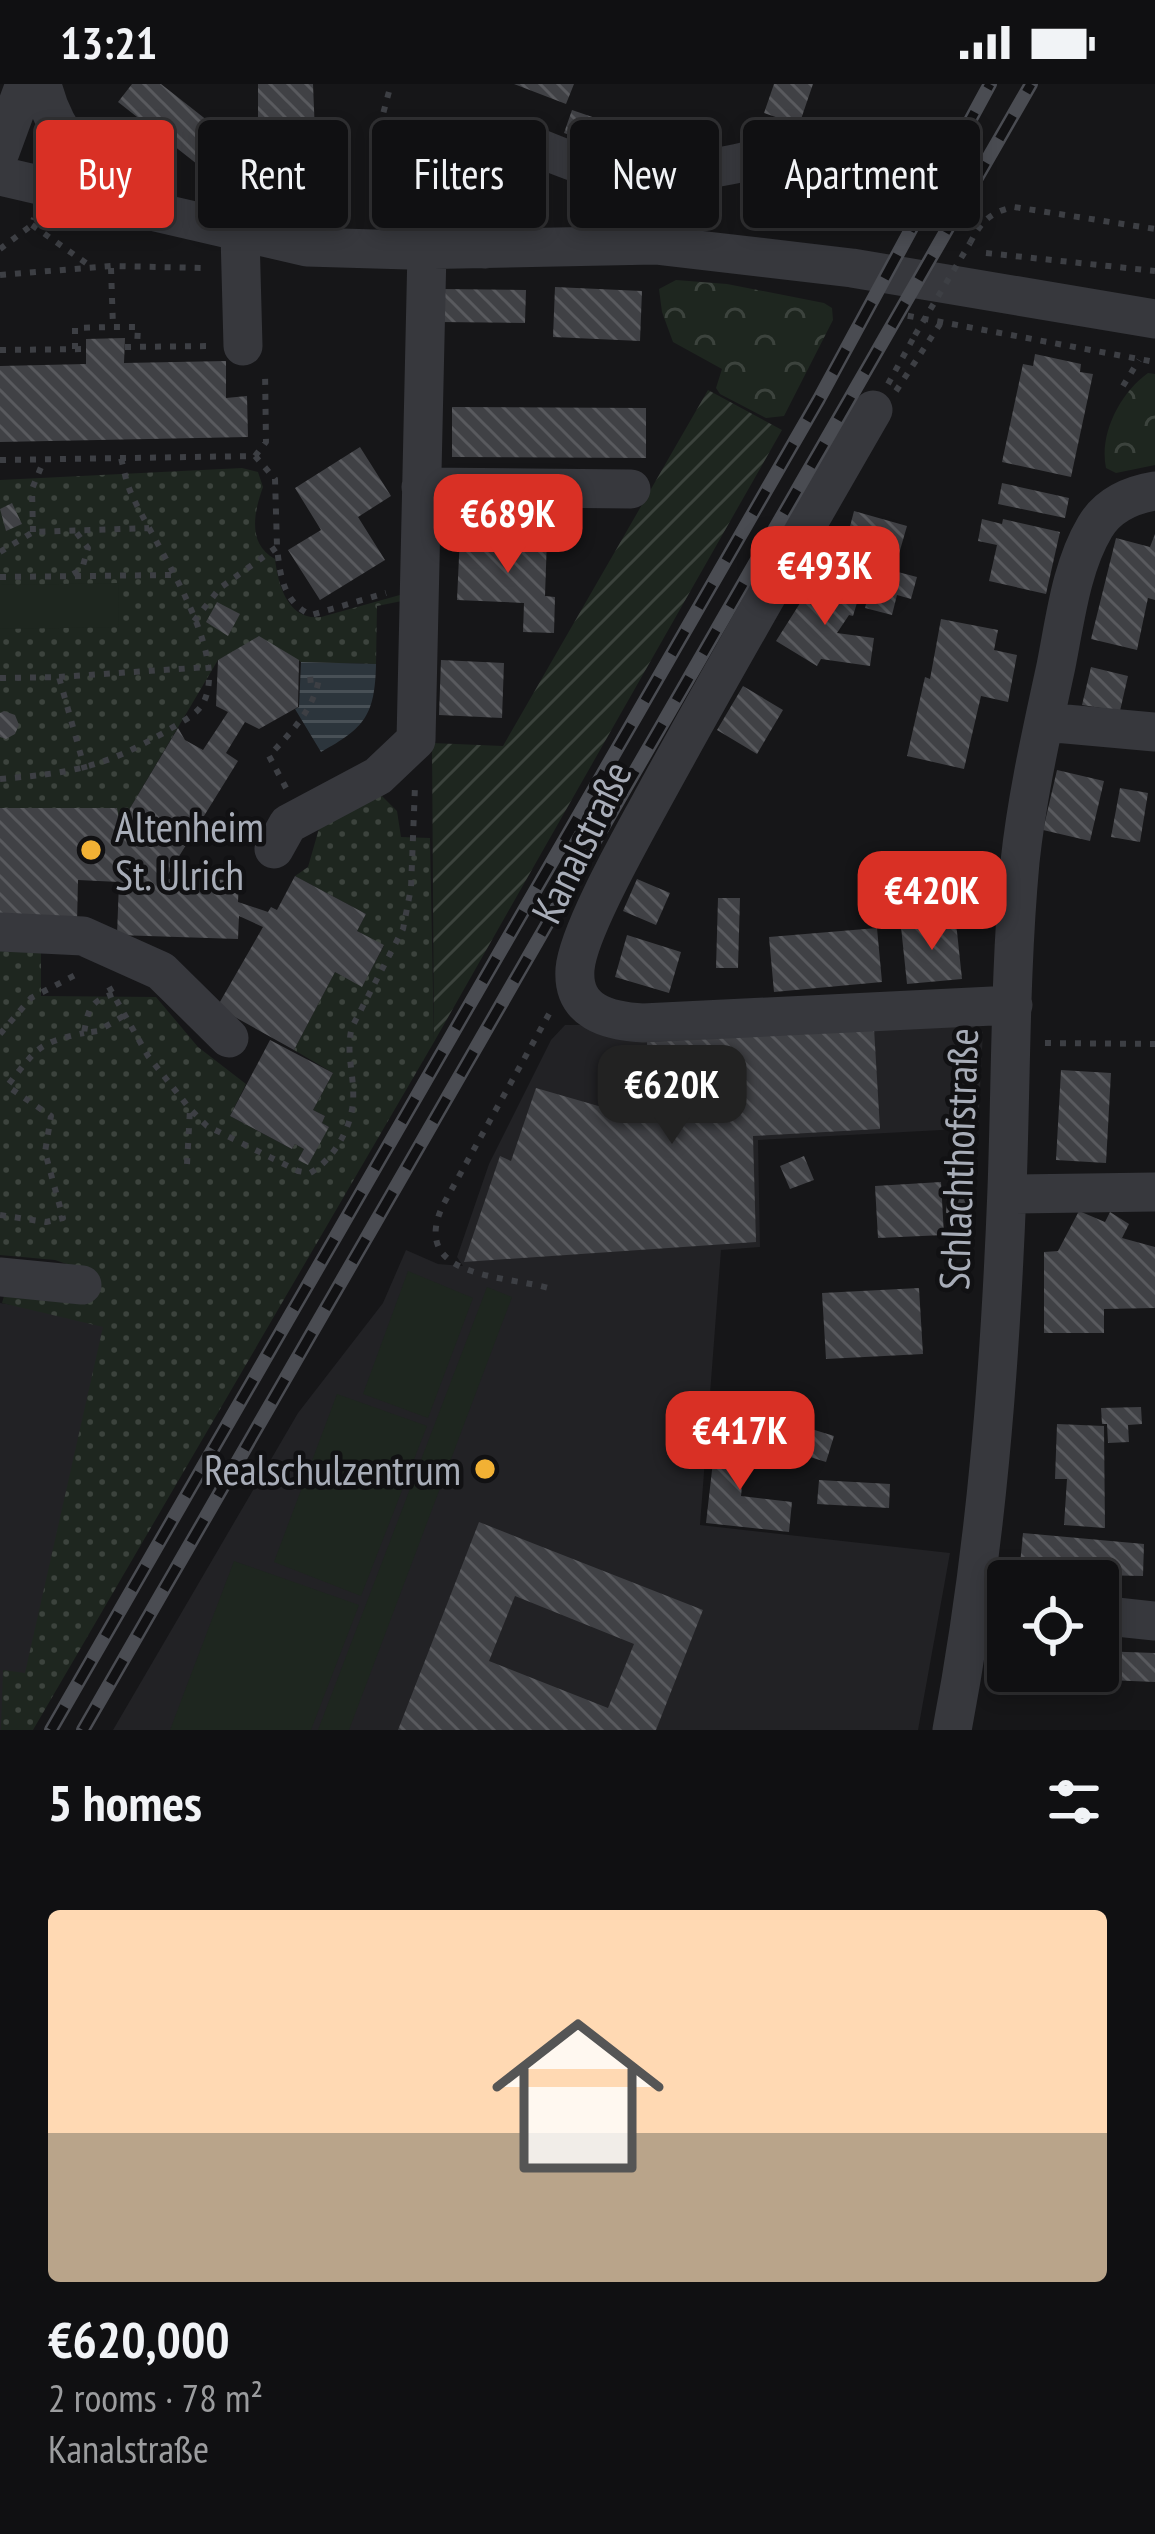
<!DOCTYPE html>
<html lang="en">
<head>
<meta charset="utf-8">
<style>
	:root { --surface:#101012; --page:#1e1e20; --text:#f1f3f6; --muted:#9c9d9f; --line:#303032; --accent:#d93025 }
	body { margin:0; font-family:"PT Sans Narrow",sans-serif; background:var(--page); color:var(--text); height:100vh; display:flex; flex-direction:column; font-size:45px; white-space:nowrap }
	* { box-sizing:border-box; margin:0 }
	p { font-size:39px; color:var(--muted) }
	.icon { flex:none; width:66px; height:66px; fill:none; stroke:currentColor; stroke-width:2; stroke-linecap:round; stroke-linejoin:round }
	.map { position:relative; height:1646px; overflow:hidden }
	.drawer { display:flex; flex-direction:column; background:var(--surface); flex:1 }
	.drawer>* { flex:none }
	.banner { position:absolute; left:36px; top:36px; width:1083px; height:108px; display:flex; gap:24px }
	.fabs { position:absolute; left:987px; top:1476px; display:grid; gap:24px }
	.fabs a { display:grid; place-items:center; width:132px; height:132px; border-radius:12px; background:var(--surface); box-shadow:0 6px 18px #0003,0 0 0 3px var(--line); font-size:60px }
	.price { position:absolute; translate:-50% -102px; padding:0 27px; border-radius:24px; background:var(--accent); color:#fff; font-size:39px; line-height:78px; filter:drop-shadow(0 3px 6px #0008) }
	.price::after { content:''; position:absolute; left:50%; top:72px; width:36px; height:27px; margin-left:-18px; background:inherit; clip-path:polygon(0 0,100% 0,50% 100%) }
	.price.current { background:#222; color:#fff }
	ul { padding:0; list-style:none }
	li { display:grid; align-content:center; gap:24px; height:636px; padding:0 48px }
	li span { display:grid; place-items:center; height:372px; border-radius:12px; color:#555 }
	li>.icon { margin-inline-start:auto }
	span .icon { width:216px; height:216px; fill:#fffc; stroke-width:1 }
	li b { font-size:51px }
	h2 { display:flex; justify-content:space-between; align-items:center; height:144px; padding:0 48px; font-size:51px }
	.tag { padding:0 42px; border-radius:12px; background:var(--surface); box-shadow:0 6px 18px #0003,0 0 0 3px var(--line); font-size:42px; line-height:108px }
	.tag.current { background:var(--accent); color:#fff }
	.status { display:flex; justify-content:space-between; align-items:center; height:84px; padding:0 60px; background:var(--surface); direction:ltr }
	.status svg { height:33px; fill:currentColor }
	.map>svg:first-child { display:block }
</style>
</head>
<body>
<div class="status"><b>13:21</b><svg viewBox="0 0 49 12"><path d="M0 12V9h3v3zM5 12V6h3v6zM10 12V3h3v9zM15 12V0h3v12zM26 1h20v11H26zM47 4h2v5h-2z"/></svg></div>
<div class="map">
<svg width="1155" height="1646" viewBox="0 0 1155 1646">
	<defs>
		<pattern id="grass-dots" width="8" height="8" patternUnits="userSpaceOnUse" patternTransform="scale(3)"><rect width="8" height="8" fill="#1e261f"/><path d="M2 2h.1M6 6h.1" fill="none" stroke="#3c433d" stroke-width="1.8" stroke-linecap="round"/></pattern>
		<pattern id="forest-crowns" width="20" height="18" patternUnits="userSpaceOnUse" patternTransform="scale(3)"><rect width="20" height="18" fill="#1e261f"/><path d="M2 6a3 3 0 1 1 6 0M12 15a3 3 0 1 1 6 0" fill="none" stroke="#3c433d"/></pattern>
		<pattern id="garden-furrows" width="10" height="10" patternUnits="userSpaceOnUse" patternTransform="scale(3)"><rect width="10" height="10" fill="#1e261f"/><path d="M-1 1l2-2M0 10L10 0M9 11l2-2" fill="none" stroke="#3c433d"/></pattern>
		<pattern id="water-rules" width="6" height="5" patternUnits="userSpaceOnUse" patternTransform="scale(3)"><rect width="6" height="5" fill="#2c353c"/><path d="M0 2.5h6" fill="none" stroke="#485056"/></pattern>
		<pattern id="building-back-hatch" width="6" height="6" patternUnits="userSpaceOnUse" patternTransform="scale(3)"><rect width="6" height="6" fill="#404145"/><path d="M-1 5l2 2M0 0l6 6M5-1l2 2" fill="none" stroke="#595a5e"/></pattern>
	</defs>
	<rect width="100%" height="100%" fill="#161618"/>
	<path fill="#222225" d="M967 937 983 948 978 1044 758 1056 760 1163 721 1166 700 1441 950 1469 918 1646H113L298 1329 383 1219 406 1166 438 1180 463 1182 457 1173 489 1080 551 956 565 941Z
		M0 1219 119 1236 28 1646H0Z"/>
	<path fill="url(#grass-dots)" d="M242 384 258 388 263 403C254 428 247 460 275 475 278 501 288 537 321 533L407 509V516L377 522 376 580 301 578 259 553 218 576 120 741 116 724H0V396Z
		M374 712H382L397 727 401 753 430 754 434 958 33 1646H1L3 1586 25 1589 103 1243 2 1219 4 1212 84 1186 55 1176 0 1171V866L41 868V912L156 913 198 963 246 1000 230 1032 292 1065 295 1060 304 1065 299 1075 329 1043 322 1039 325 1032 313 1026 333 989 294 966 335 888 362 902 384 862 357 847 366 830 295 792 308 783 320 741Z"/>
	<path fill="url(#forest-crowns)" d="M676 196 727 200 824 219 832 224 833 236 784 332 766 334 720 310 716 304 722 285 673 258 662 228 659 205Z
		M1148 289 1155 290V381L1116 389 1106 384C1099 350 1120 309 1148 289Z"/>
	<path fill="#1e261f" d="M118 499 119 543 0 545V501Z
		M408 1187 473 1214 428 1334 363 1310Z
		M487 1203 512 1213 349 1646H318Z
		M337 1310 427 1342 361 1512 274 1478Z
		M234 1477 359 1521 311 1646H170Z"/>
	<path fill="url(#garden-furrows)" d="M708 306 782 346 434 958 432 659 503 662Z"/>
	<path fill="url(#water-rules)" d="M301 578 376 580C375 631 365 644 321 668L295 625 299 623Z"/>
	<path fill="url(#building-back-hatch)" fill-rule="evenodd" d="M132 0H161L222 48 197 80 118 18Z
		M258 0H313L315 49 258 50Z
		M514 0H574L566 20Z
		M774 0H813L799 41 764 29Z
		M572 26 636 48 628 71 564 49Z
		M814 42 871 61 857 103 800 83Z
		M467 51 471 129 398 132 395 54Z
		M555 203 642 207 640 257 553 253Z
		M440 205 526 206 525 239 440 238Z
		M125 254 124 279 226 277V314L247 312 248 353 0 358V282L86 280V255Z
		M1035 270 1081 280 1080 288 1093 290 1071 393 1002 378 1023 280 1033 282Z
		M452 323 646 324V374L452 373Z
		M360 363 391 412 358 433 385 476 320 516 288 466 321 446 295 404Z
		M1002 399 1069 414 1065 434 998 420Z
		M12 419 22 440 6 447 0 425Z
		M854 427 907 442 894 487 917 493 911 515 897 511 892 531 865 524 874 490 840 481Z
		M982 435 1002 440 1003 435 1060 448 1046 510 989 497 997 461 978 457Z
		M1155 450V516L1148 514 1137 566 1091 555 1116 454 1150 463Z
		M460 451 547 454 545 512 555 513 554 549 523 548 524 519 457 516Z
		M805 496 859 512 853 532 849 531 837 549 874 554 870 582 821 575 817 582 776 557 802 516Z
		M217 518 240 530 228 552 206 538Z
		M941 535 998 546 994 566 1017 571 1008 618 981 612 964 685 907 672 925 593 930 595Z
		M259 552 299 576 298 623 259 645 245 638 226 669 238 677 165 795 239 796 238 818 268 828 271 823 277 826 295 792 366 830 357 847 384 861 362 903 335 888 294 966 217 923 263 843 239 832 238 855 117 851 119 798 78 796 77 840 0 836V724H117L120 741 178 644 185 656 203 666 228 628 216 622 218 576Z
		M441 576 504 579 502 634 439 631Z
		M1091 583 1128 592 1120 627 1082 621Z
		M743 602 783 626 757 670 717 646Z
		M4 627 15 631 19 641 15 650 6 655 0 653V629Z
		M1057 686 1104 697 1090 757 1043 746Z
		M1120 704 1148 709 1140 758 1111 753Z
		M637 795 670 809 656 841 623 827Z
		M718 814H740L738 884H716Z
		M956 838 962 895 907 900 901 843Z
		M877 844 882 898 774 908 769 853Z
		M627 851 681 868 669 909 615 893Z
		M874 944 880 1045 753 1052 756 1158 464 1178 500 1072 511 1077 536 1004 633 1032 650 1028 647 958Z
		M270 956 333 989 313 1026 325 1032 322 1039 329 1043 308 1081 298 1076 304 1065 295 1060 292 1065 230 1032Z
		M1061 986 1111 989 1106 1079 1056 1076Z
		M804 1072 814 1096 790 1105 780 1082Z
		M948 1096 970 1097 969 1130 946 1129Z
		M941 1098 944 1151 878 1154 875 1102Z
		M1079 1127 1105 1138 1110 1128 1129 1140 1122 1154 1155 1163V1224L1104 1225V1249H1044V1168L1058 1167Z
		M919 1204 923 1270 826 1275 822 1209Z
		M769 1320 796 1328 792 1339 834 1352 826 1378 749 1354 757 1328 766 1331Z
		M1141 1323 1142 1340 1128 1341 1129 1358 1108 1359 1107 1340H1102L1101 1324Z
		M1057 1340 1104 1342 1105 1444 1064 1441 1067 1395H1055Z
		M716 1351 747 1354 741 1412 792 1418 789 1448 706 1439Z
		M819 1396 890 1400 889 1424 817 1420Z
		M479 1438 703 1526 656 1646H398ZM515 1512 634 1560 608 1624 489 1577Z
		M1023 1449 1144 1460 1143 1492 1095 1491V1497H1072L1019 1491Z
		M1098 1567 1155 1569V1598L1036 1593V1587H1098Z"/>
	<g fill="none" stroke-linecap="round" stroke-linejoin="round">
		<path stroke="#3d3f44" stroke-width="6" stroke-dasharray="6 9" stroke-linecap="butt" d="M389 133 383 30 391 0
			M32 141 93 184
			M970 159C981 138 990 128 1014 123L1155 145
			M0 165 32 141 34 134
			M986 169 1155 187
			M111 184 113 243H138L137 263
			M0 191 111 182 206 184
			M893 229 1155 278
			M125 263 211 262
			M75 265V244L111 243
			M0 266 86 265
			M888 300 915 251
			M1123 302 1139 276
			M896 307 940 240
			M255 372 275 395 277 462
			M0 376 255 372 266 358 265 286
			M33 448 32 405 44 376
			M0 468 33 448 149 444
			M73 490 82 485 88 464 76 448
			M0 493 173 491
			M194 537 220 504 277 463C280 491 283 518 311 531L386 509
			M59 593 209 583
			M0 594 59 593 85 686
			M0 695C70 689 103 684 165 648 177 640 194 633 202 621 233 571 152 457 131 409 126 398 124 386 121 374
			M286 704 269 672C290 649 313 627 319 595L299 597
			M109 903 148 972 190 1025 207 1042 298 1087 310 1089C333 1076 351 1045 353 1018 355 992 345 969 352 943L403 845 411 804 415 702
			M113 910C89 918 88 926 84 949L98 947 125 931
			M549 930 443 1121C408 1195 506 1191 552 1205
			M0 950 31 914 81 888
			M1045 959 1155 960
			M187 1080 190 1025
			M0 1131 46 1138 63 1134 45 1068 51 1032 7 1002C37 965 36 959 84 949"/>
		<path stroke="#37383d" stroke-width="39" d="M42 0C54 51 89 92 135 114
			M0 68 25 0
			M0 92 307 163 409 166 655 161 852 184 1155 235
			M240 150 243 262
			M485 165C484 133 466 57 511 53 538 63 565 76 593 84 633 94 715 87 755 75
			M873 326C798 456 723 586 651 718 632 753 578 848 575 885 572 928 608 937 643 939L1013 921
			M421 403 631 405
			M1044 638 1155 648
			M274 765 288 740 378 692 416 656 427 166
			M0 848 83 852 161 887 229 954
			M1007 1110 1155 1108
			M0 1193 82 1201
			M1098 1531 1155 1537
			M952 1646C986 1468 1000 1286 1007 1105 1011 996 1010 886 1020 778 1027 712 1042 647 1056 582 1065 537 1071 483 1095 443 1108 421 1131 411 1155 407"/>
		<defs>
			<path id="rail" d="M51 1646 819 315 990 0
				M83 1646 1031 0"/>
		</defs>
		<use href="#rail" stroke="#4a4c52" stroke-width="14"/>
		<use href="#rail" stroke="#111113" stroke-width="9" stroke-dasharray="27" stroke-linecap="butt"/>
		<path stroke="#3d3f44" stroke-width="6" stroke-dasharray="6 9" stroke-linecap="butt" d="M915 251 970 159"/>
	</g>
	<g fill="#f2b134" stroke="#111113" stroke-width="4.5">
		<circle cx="91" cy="766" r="12"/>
		<circle cx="485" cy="1385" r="12"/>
	</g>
	<g text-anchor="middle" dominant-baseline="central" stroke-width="9" stroke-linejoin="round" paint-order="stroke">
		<g font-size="42" fill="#a8adb8" stroke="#111113" text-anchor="start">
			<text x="115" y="742">Altenheim<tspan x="115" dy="48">St. Ulrich</tspan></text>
			<text x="461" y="1385" text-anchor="end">Realschulzentrum</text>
		</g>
		<g font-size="42" fill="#a8adb8" stroke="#111113">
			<text transform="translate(581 758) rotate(-64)">Kanalstraße</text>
			<text transform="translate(958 1075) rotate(-88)">Schlachthofstraße</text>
		</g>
	</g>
</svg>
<div class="fabs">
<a><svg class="icon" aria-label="locate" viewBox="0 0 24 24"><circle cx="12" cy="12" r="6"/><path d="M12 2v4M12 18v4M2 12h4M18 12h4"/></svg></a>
</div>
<b class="price" style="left:508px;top:492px">€689K</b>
<b class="price" style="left:825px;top:544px">€493K</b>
<b class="price" style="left:932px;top:869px">€420K</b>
<b class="price current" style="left:672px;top:1063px">€620K</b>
<b class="price" style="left:740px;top:1409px">€417K</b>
<div class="banner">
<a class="tag current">Buy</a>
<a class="tag">Rent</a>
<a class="tag">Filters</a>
<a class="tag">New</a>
<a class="tag">Apartment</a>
</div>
</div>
<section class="drawer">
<h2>5 homes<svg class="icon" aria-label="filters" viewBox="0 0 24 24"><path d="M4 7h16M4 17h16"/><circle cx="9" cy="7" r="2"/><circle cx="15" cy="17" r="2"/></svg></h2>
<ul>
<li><span style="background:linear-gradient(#ffd9b3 60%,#b9a48a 0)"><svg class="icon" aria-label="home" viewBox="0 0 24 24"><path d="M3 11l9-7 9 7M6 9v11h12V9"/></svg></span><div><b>€620,000</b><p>2 rooms · 78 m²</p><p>Kanalstraße</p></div></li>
</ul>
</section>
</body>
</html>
